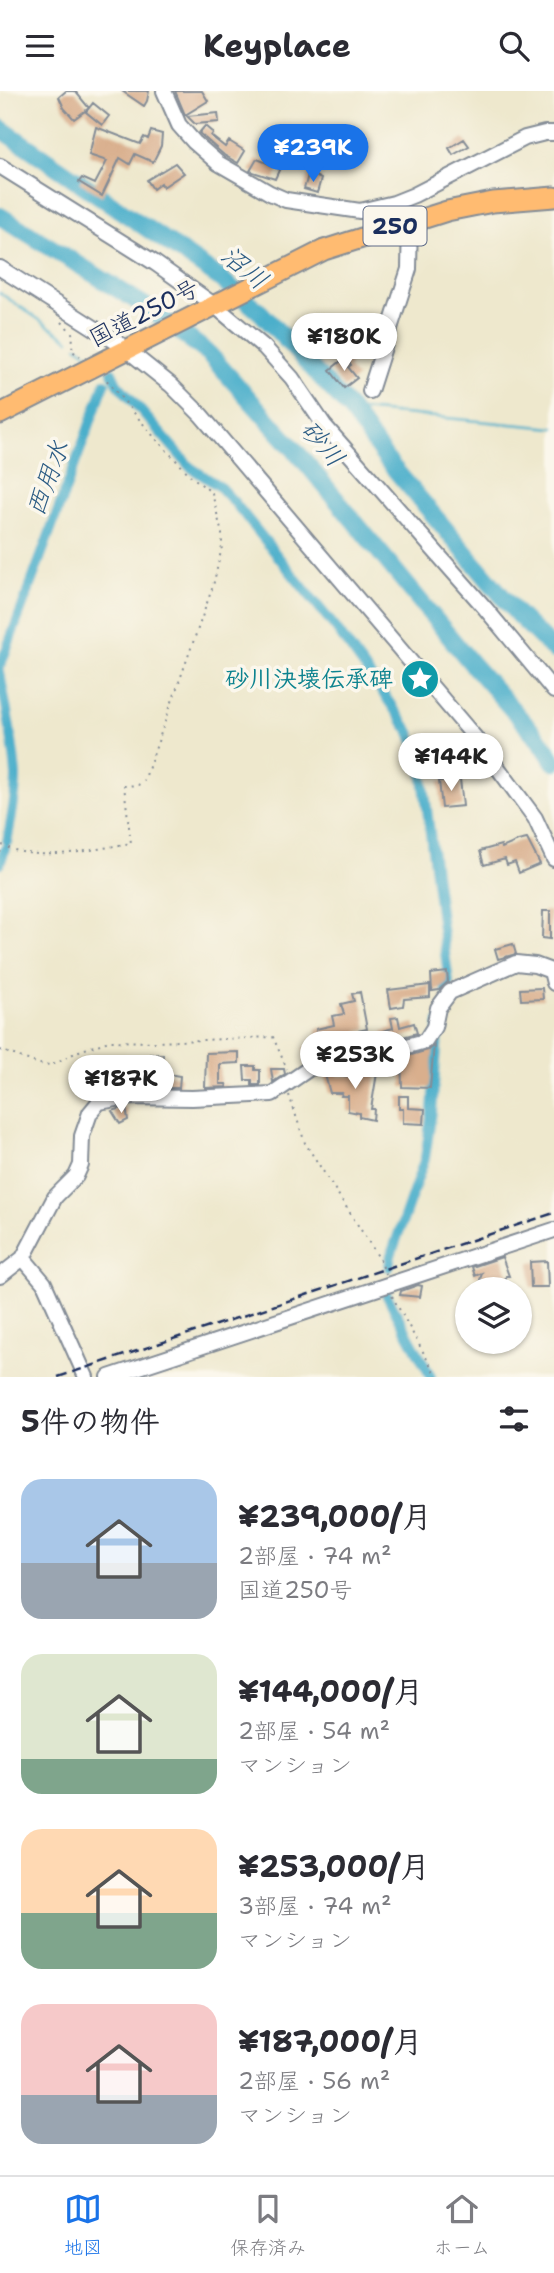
<!DOCTYPE html>
<html lang="ja">
<head>
<meta charset="utf-8">
<style>
	:root { --surface:#fff; --page:#f2f2f3; --text:#2b2b33; --muted:#7c7c81; --line:#e1e1e2; --accent:#1a73e8 }
	body { margin:0; font-family:"Shantell Sans","Klee One",sans-serif; background:var(--page); color:var(--text); height:100vh; display:flex; flex-direction:column; font-size:26px; white-space:nowrap }
	* { box-sizing:border-box; margin:0 }
	p { font-size:23px; color:var(--muted) }
	.icon { flex:none; width:38px; height:38px; fill:none; stroke:currentColor; stroke-width:2; stroke-linecap:round; stroke-linejoin:round }
	.map { position:relative; height:1286px; overflow:hidden }
	.drawer { display:flex; flex-direction:column; background:var(--surface); flex:1 }
	.drawer>* { flex:none }
	.tools { position:absolute; left:455px; top:1186px; display:grid; gap:14px }
	.tools a { display:grid; place-items:center; width:77px; height:77px; border-radius:50%; background:var(--surface); box-shadow:0 2px 5px #0004; font-size:35px }
	.price { position:absolute; translate:-50% -60px; padding:0 16px; border-radius:24px; background:#fff; color:#222; font-size:23px; line-height:46px; filter:drop-shadow(0 2px 4px #0008) }
	.price::after { content:''; position:absolute; left:50%; top:42px; width:21px; height:16px; margin-left:-10px; background:inherit; clip-path:polygon(0 0,100% 0,50% 100%) }
	.price.current { background:var(--accent); color:#fff }
	ul { padding:0; list-style:none }
	li { display:flex; align-items:center; gap:21px; height:175px; padding:0 21px }
	li span { display:grid; place-items:center; flex:none; width:196px; height:140px; border-radius:21px; color:#555 }
	li>.icon { margin-inline-start:auto }
	span .icon { width:84px; height:84px; fill:#fffc; stroke-width:1 }
	li b { font-size:30px }
	h2 { display:flex; justify-content:space-between; align-items:center; height:84px; padding:0 21px; font-size:30px }
	header { display:flex; justify-content:space-between; align-items:center; height:91px; padding:0 21px; background:var(--surface); font-size:32px; font-weight:700 }
	.tabs { display:flex; justify-content:space-around; align-items:center; height:98px; border-top:2px solid var(--line); background:var(--surface); font-size:19px; color:var(--muted) }
	.tabs a { display:grid; justify-items:center; gap:4px }
	.tabs .current { color:var(--accent) }
	.map>svg:first-child { display:block }
</style>
</head>
<body>
<header><svg class="icon" aria-label="menu" viewBox="0 0 24 24"><path d="M4 6h16M4 12h16M4 18h16"/></svg>Keyplace<svg class="icon" aria-label="search" viewBox="0 0 24 24"><circle cx="10" cy="10" r="6"/><path d="M15 15l6 6"/></svg></header>
<div class="map">
<svg width="554" height="1286" viewBox="0 0 554 1286">
	<rect width="100%" height="100%" fill="#fbf7ec"/>
	<filter id="ink" filterUnits="userSpaceOnUse"><feTurbulence type="fractalNoise" baseFrequency=".0143" numOctaves="2"/><feDisplacementMap in="SourceGraphic" scale="14" xChannelSelector="R" yChannelSelector="G"/><feConvolveMatrix kernelMatrix="1 2 1 2 8 2 1 2 1" color-interpolation-filters="sRGB"/></filter>
	<filter id="wash" filterUnits="userSpaceOnUse"><feTurbulence type="fractalNoise" baseFrequency=".00686" numOctaves="4" result="noise"/><feDisplacementMap in="SourceGraphic" scale="28" xChannelSelector="R" yChannelSelector="G"/><feGaussianBlur stdDeviation="1.57" result="paint"/><feColorMatrix in="noise" values="0 0 0 0 0 0 0 0 0 0 0 0 0 0 0 0 0 1.4 0 .05"/><feComposite in="paint" operator="in"/></filter>
	<g filter="url(#wash)">
		<rect width="100%" height="100%" fill="#eee8cd"/>
		<g fill="none" stroke-linecap="round" stroke-linejoin="round">
			<path stroke="#4cafcb" stroke-width="2.5" d="M0 202 69 249
				M77 255 92 266
				M350 318 554 337"/>
			<path stroke="#4cafcb" stroke-width="10" d="M112 281 117 292 190 376 219 395 234 411 335 536 387 608 410 641 421 670 449 893 446 899
				M0 576 105 292
				M0 582C6 616 14 651 16 685 16 708 11 729 7 751
				M0 773 5 758
				M389 1176 391 1164 425 1067 432 1020 439 931
				M386 1199V1203L431 1286"/>
			<path stroke="#4cafcb" stroke-width="18" d="M0 37 221 188 261 222 350 318 386 368 518 524 554 559
				M0 125 150 218 208 262 302 367 472 573 542 652 554 671"/>
		</g>
		<g id="blocks">
			<path fill="#d9af8d" d="M66 0H75L89 17 74 28 64 17 59 6Z
				M122 0H149L147 10 144 15Z
				M175 0H202L208 10 185 24Z
				M93 12 109 25 102 34 86 21Z
				M218 22 219 31 195 33 187 25Z
				M205 35 213 42 211 45 225 56 229 50 245 60 238 72 224 64 199 42Z
				M96 36 140 53 144 46 148 48 151 40 162 43 161 55 153 71 135 63 130 73 120 67 102 105 79 91 82 87 95 93 107 70 89 64Z
				M464 48 469 55 453 64 449 57Z
				M257 68 280 77 275 88 250 80Z
				M175 72 184 82 163 96 161 92 153 98 147 89Z
				M311 83 321 88 317 102 304 98 308 84Z
				M346 266 351 274 348 276 357 287 344 297 330 279Z
				M460 688 463 715 442 717 439 690Z
				M527 748 540 773 519 782 515 771 507 774 505 768 484 774 480 760 501 754 502 757 518 750Z
				M543 820H550V848L542 847Z
				M513 853 516 863 498 868 495 858Z
				M447 881 448 891 439 899 432 900 431 883Z
				M430 894V906L404 908 403 915 391 917 388 899Z
				M542 897 543 908 521 909 520 898Z
				M360 901 367 938 358 940 362 957 340 961 335 946 318 951 316 938 334 934 332 925 344 923 341 913 354 910 352 903Z
				M398 926 400 936 414 932 417 942 378 953 376 947 385 945 383 940 393 937 391 927Z
				M320 952 323 965 306 968 303 957Z
				M434 954 430 997 402 996 401 967 428 959Z
				M239 961V972L220 973V993H226L227 996 205 997 206 962Z
				M150 963H163L162 982 180 985 179 997H138L139 989H122L123 997 110 999 107 979H100V966H112L118 971V975L138 974V965H150Z
				M244 975H255V979H260V994H252V989H245Z
				M361 977 360 980 377 982 371 1018H374L373 1029 359 1026V1022L348 1020V1005H341L342 1002H330L325 984 338 981V985H352L353 978Z
				M271 978H284L285 983 273 991Z
				M399 1005H408V1017L425 1018 424 1033 403 1032V1018H399Z
				M126 1016 128 1029 120 1033 112 1020Z
				M502 1166 509 1185H506L504 1195 480 1189 482 1182 475 1185 472 1176Z
				M547 1170 548 1196H531L530 1171Z
				M418 1194 422 1195 420 1206 400 1204 401 1200Z"/>
		</g>
	</g>
	<g filter="url(#ink)">
		<use href="#blocks" fill-opacity="0" stroke="#848c96" stroke-width="2"/>
		<g fill="none" stroke-linecap="round" stroke-linejoin="round">
			<defs>
				<path id="minor" d="M164 0 179 34 194 51 218 72 270 102 286 109 360 120 394 112 414 104 525 47 545 42H554
					M0 75 155 172 214 214 264 256 292 287 324 334 485 517 554 600
					M0 177 121 254 171 294 201 324 478 650 535 727 554 768
					M370 300 409 178 410 130
					M23 1167 44 1192 86 1286
					M0 1185 23 1167 55 1106 76 1085 81 1074 82 1045 90 1022 99 1011 128 1006 192 1007 272 1003 310 977 372 965 425 950 434 936 438 917 450 901 516 872 535 874 551 880 554 892
					M109 1286 554 1139"/>
				<path id="highway" d="M0 323 324 159 447 120 493 111 554 106"/>
			</defs>
			<use href="#minor" stroke="#848c96" stroke-width="18"/>
			<use href="#highway" stroke="#848c96" stroke-width="23"/>
			<path stroke="#848c96" stroke-width="2" stroke-dasharray="2 5" stroke-linecap="butt" d="M62 231 73 243 72 260 80 265
				M0 762 3 754C36 773 95 758 131 752L124 695 138 694 144 690 213 495 222 456V443L212 402 191 385 155 347 104 286
				M0 959 39 973 51 974 79 960 109 950 155 951 273 946 287 978
				M289 1004 305 1052 379 1167 386 1183
				M392 1205 437 1286"/>
			<use href="#minor" stroke="#fff" stroke-width="14"/>
			<use href="#highway" stroke="#ffbb71" stroke-width="19"/>
			<path stroke="#1b2f5e" stroke-width="2.5" stroke-dasharray="10 5" stroke-linecap="butt" d="M58 1286 554 1122"/>
		</g>
	</g>
	<defs>
		<symbol id="sight-disc" viewBox="-11 -11 22 22"><circle r="9.5" fill="#0f9aa8" stroke="#fbf7ec"/><path d="M0-6L1.8-2.2L6-1.7L2.9 1.2L3.7 5.4L0 3.3L-3.7 5.4L-2.9 1.2L-6-1.7L-1.8-2.2Z" fill="#fff"/></symbol>
	</defs>
	<g fill-rule="evenodd">
		<use href="#sight-disc" x="398" y="566" width="44" height="44"/>
	</g>
	<g text-anchor="middle" dominant-baseline="central" stroke-width="7" stroke-linejoin="round" paint-order="stroke">
		<rect fill="#fbf7ec" stroke="#5e6b89" stroke-width="2" x="363.5" y="115.5" width="63" height="39" rx="5"/>
		<g font-size="23" font-weight="bold" fill="#1b2f5e">
			<text x="395" y="135">250</text>
		</g>
		<g font-size="24" fill="#1b2f5e" stroke="#fbf7ec">
			<text transform="translate(144 222) rotate(-27)">国道250号</text>
		</g>
		<g font-size="24" font-weight="bold" fill="#0d838f" stroke="#fbf7ec" text-anchor="end">
			<text x="393" y="588">砂川決壊伝承碑</text>
		</g>
		<g font-size="26" font-style="italic" fill="#2c5c84" stroke="#fbf7ec">
			<text transform="translate(245 176) rotate(39)">沼川</text>
			<text transform="translate(323 352) rotate(49)">砂川</text>
			<text transform="translate(47 387) rotate(-70)">西用水</text>
		</g>
	</g>
</svg>
<div class="tools">
<a><svg class="icon" aria-label="layers" viewBox="0 0 24 24"><path d="M12 4l9 5-9 5-9-5zM3 14l9 5 9-5"/></svg></a>
</div>
<b class="price current" style="left:313px;top:93px">¥239K</b>
<b class="price" style="left:344px;top:282px">¥180K</b>
<b class="price" style="left:451px;top:702px">¥144K</b>
<b class="price" style="left:355px;top:1000px">¥253K</b>
<b class="price" style="left:121px;top:1024px">¥187K</b>
</div>
<section class="drawer">
<h2>5件の物件<svg class="icon" aria-label="filters" viewBox="0 0 24 24"><path d="M4 7h16M4 17h16"/><circle cx="9" cy="7" r="2"/><circle cx="15" cy="17" r="2"/></svg></h2>
<ul>
<li><span style="background:linear-gradient(#a9c7e8 60%,#9aa5b1 0)"><svg class="icon" aria-label="home" viewBox="0 0 24 24"><path d="M3 11l9-7 9 7M6 9v11h12V9"/></svg></span><div><b>¥239,000/月</b><p>2部屋 · 74 m²</p><p>国道250号</p></div></li>
<li><span style="background:linear-gradient(#dfe7d0 75%,#7fa58c 0)"><svg class="icon" aria-label="home" viewBox="0 0 24 24"><path d="M3 11l9-7 9 7M6 9v11h12V9"/></svg></span><div><b>¥144,000/月</b><p>2部屋 · 54 m²</p><p>マンション</p></div></li>
<li><span style="background:linear-gradient(#ffd9b3 60%,#7fa58c 0)"><svg class="icon" aria-label="home" viewBox="0 0 24 24"><path d="M3 11l9-7 9 7M6 9v11h12V9"/></svg></span><div><b>¥253,000/月</b><p>3部屋 · 74 m²</p><p>マンション</p></div></li>
<li><span style="background:linear-gradient(#f6c9c9 65%,#9aa5b1 0)"><svg class="icon" aria-label="home" viewBox="0 0 24 24"><path d="M3 11l9-7 9 7M6 9v11h12V9"/></svg></span><div><b>¥187,000/月</b><p>2部屋 · 56 m²</p><p>マンション</p></div></li>
</ul>
</section>
<nav class="tabs">
<a class="current"><svg class="icon" aria-label="map" viewBox="0 0 24 24"><path d="M3 6l6-2 6 2 6-2v14l-6 2-6-2-6 2zM9 4v14M15 6v14"/></svg>地図</a>
<a><svg class="icon" aria-label="saved" viewBox="0 0 24 24"><path d="M7 4h10v16l-5-4-5 4z"/></svg>保存済み</a>
<a><svg class="icon" aria-label="home" viewBox="0 0 24 24"><path d="M3 11l9-7 9 7M6 9v11h12V9"/></svg>ホーム</a>
</nav>
</body>
</html>
